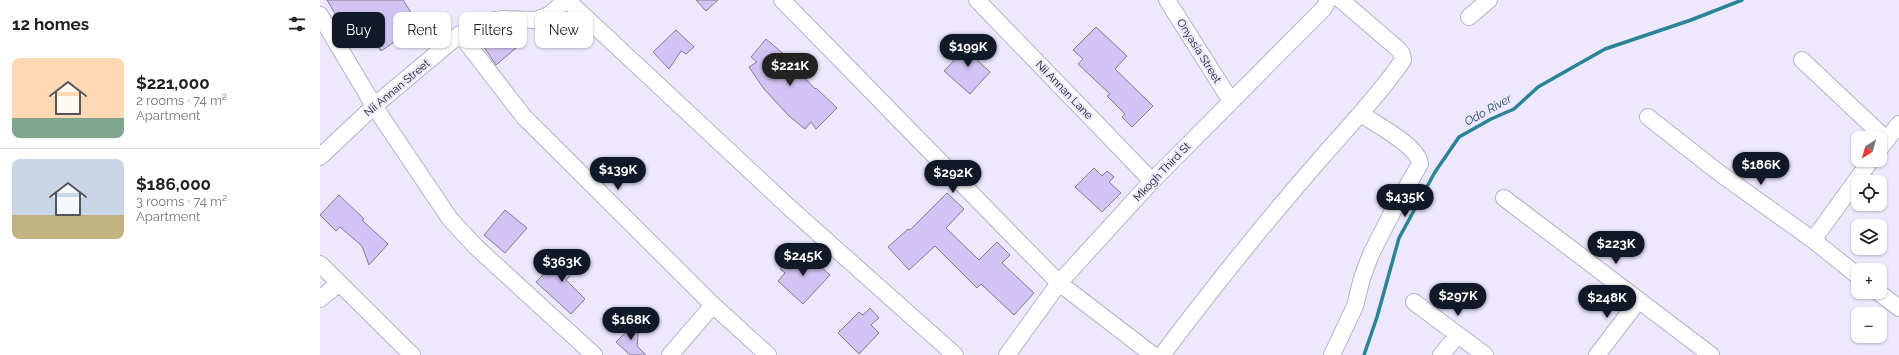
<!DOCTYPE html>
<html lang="en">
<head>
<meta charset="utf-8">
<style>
	:root { --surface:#fff; --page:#f2f2f2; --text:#222; --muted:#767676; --line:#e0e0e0; --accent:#111827 }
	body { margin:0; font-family:Raleway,sans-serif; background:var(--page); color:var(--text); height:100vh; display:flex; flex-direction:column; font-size:15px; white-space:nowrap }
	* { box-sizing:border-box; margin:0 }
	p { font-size:13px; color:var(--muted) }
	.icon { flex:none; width:22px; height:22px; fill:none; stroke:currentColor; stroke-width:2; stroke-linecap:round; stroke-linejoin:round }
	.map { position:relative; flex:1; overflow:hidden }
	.panel { display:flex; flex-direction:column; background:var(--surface); width:320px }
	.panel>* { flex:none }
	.guide { position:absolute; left:12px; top:12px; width:380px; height:36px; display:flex; gap:8px }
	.needle { width:26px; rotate:217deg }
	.fabs { position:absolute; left:1531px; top:131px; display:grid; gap:8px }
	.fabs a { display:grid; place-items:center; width:36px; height:36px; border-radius:8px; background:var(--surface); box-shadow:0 1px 3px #0004; font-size:20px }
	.price { position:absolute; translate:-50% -34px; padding:0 9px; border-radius:14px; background:var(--accent); color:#fff; font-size:13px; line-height:26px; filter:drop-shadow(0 1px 2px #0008) }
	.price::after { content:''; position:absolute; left:50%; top:24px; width:12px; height:9px; margin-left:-6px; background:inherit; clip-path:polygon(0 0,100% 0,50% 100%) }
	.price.on { background:#222; color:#fff }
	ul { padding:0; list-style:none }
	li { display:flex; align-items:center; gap:12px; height:100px; padding:0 12px }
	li+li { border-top:1px solid var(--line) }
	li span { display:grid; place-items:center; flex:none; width:112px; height:80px; border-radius:8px; color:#555 }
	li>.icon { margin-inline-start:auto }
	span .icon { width:48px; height:48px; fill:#fffc; stroke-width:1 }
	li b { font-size:17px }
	h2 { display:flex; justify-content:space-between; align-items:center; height:48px; padding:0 12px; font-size:17px }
	.tag { padding:0 14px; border-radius:8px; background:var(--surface); box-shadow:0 1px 3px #0004; font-size:14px; line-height:36px }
	.tag.on { background:var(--accent); color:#fff }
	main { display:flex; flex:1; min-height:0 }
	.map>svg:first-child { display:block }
</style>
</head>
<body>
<main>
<section class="panel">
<h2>12 homes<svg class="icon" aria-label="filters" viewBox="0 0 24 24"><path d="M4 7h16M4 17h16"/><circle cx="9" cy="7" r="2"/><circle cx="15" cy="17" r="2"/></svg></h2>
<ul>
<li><span style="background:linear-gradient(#ffd9b3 75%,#7fa58c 0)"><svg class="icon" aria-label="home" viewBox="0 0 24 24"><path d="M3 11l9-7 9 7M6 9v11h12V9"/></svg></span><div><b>$221,000</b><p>2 rooms · 74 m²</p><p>Apartment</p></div></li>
<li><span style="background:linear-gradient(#c9d6e8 70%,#c2b280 0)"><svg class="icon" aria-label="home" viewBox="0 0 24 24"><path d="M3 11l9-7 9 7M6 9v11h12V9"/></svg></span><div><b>$186,000</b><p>3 rooms · 74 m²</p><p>Apartment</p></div></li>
</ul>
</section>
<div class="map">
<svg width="1579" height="355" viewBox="0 0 1579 355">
	<rect width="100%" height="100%" fill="#ede8fe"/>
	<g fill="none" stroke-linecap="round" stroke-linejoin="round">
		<path stroke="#2a8497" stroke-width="3.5" d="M1044 355 1057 317 1079 238 1115 172 1139 137 1171 119 1194 109 1218 87 1285 49 1371 20 1422 0"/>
	</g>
	<path fill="#d1c3f3" stroke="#827d91" d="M7 0H83L94 17 84 24 89 32 61 51 37 16 23 27Z
		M376 0H398L386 11Z
		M776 27 807 56 795 69 833 106 812 127 802 117 805 114 787 96 790 94 758 64 763 59 753 50Z
		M187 29H189L202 43 176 65 162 44 170 37 173 41Z
		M356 30 374 47 366 54 361 51 349 69 333 52Z
		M446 39 466 56 465 57 495 89 496 88 517 108 496 129 491 122 485 129 469 116 444 89 429 67 437 62 431 57Z
		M653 40 663 49 655 58 670 72 650 94 624 71Z
		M774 168 782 176 787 171 794 177 789 182 801 193 782 212 755 187Z
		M627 193 644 209 626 228 659 260 677 242 690 255 682 263 714 293 694 315 661 284 657 288 615 246 589 270 568 247 588 229 590 230Z
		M19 195 44 219 42 220 68 244 49 265 42 246 20 227 16 231 0 215Z
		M185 210 207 228 185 253 164 235Z
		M247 251 261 265 246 280 265 299 251 314 216 282Z
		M473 255 484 261 489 256 510 275 483 304 458 281 465 273 460 269Z
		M550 308 559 318 551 325 559 333 539 354 518 333 539 312 543 315Z
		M320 318 317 346 326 355H310L296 342Z"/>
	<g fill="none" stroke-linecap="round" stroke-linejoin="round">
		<defs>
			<path id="minor" d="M247 0 471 209 635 355
				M462 0 739 283 833 355
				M657 0 832 181
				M847 0 911 101
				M0 15 54 106 130 219 156 247 274 355
				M1149 17 1169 0
				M140 34 204 117 393 305 448 355
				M1482 60 1567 140
				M1328 117 1398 172 1493 240 1538 276
				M1561 147 1579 124
				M0 157 54 106 140 34 165 22 182 19 216 20 229 15 246 0
				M1184 198 1391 355
				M1493 240 1551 160
				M0 264 92 355
				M1558 292 1579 308
				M0 299 18 284
				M1094 302 1165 355
				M350 355 393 305
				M687 355 739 283 832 181 1004 8 1008 0
				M842 355C891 290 942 226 996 164 1025 130 1057 98 1083 60L1082 54 1078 49 1021 0
				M1012 355 1035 306 1042 278 1051 254 1075 207 1100 164C1099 146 1055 124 1041 114
				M1121 355 1138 335
				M1277 355 1319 300"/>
		</defs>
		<use href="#minor" stroke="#b7b1c6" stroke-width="18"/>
		<use href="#minor" stroke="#fff" stroke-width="16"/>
	</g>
	<g text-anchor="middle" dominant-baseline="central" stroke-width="4" stroke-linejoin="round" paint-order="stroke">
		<g font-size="11" fill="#1a181f" stroke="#ede8fe">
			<text transform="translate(879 51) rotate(58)">Onyasia Street</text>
			<text transform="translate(77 88) rotate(-40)">Nii Annan Street</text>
			<text transform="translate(744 90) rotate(46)">Nii Annan Lane</text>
			<text transform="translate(842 172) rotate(-46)">Mkogh Third St</text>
		</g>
		<g font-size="12" font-style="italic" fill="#194e57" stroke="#ede8fe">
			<text transform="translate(1168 110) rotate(-29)">Odo River</text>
		</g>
	</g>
</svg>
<div class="fabs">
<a><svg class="needle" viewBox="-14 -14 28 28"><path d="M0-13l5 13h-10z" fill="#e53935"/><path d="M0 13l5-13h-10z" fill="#767676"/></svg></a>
<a><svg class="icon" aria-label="locate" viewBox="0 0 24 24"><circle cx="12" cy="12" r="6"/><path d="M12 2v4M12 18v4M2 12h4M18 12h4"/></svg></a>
<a><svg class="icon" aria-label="layers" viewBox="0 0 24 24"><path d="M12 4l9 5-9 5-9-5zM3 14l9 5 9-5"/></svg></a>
<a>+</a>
<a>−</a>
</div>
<b class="price" style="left:648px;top:68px">$199K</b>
<b class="price on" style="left:470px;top:87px">$221K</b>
<b class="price" style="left:1441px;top:186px">$186K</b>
<b class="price" style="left:298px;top:191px">$139K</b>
<b class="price" style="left:633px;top:194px">$292K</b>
<b class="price" style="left:1085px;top:218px">$435K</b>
<b class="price" style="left:1296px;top:265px">$223K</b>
<b class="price" style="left:483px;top:277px">$245K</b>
<b class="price" style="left:242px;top:283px">$363K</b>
<b class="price" style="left:1138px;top:317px">$297K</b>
<b class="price" style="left:1287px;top:319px">$248K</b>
<b class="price" style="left:311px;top:341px">$168K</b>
<div class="guide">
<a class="tag on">Buy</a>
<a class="tag">Rent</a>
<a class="tag">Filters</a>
<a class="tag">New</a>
</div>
</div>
</main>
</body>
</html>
